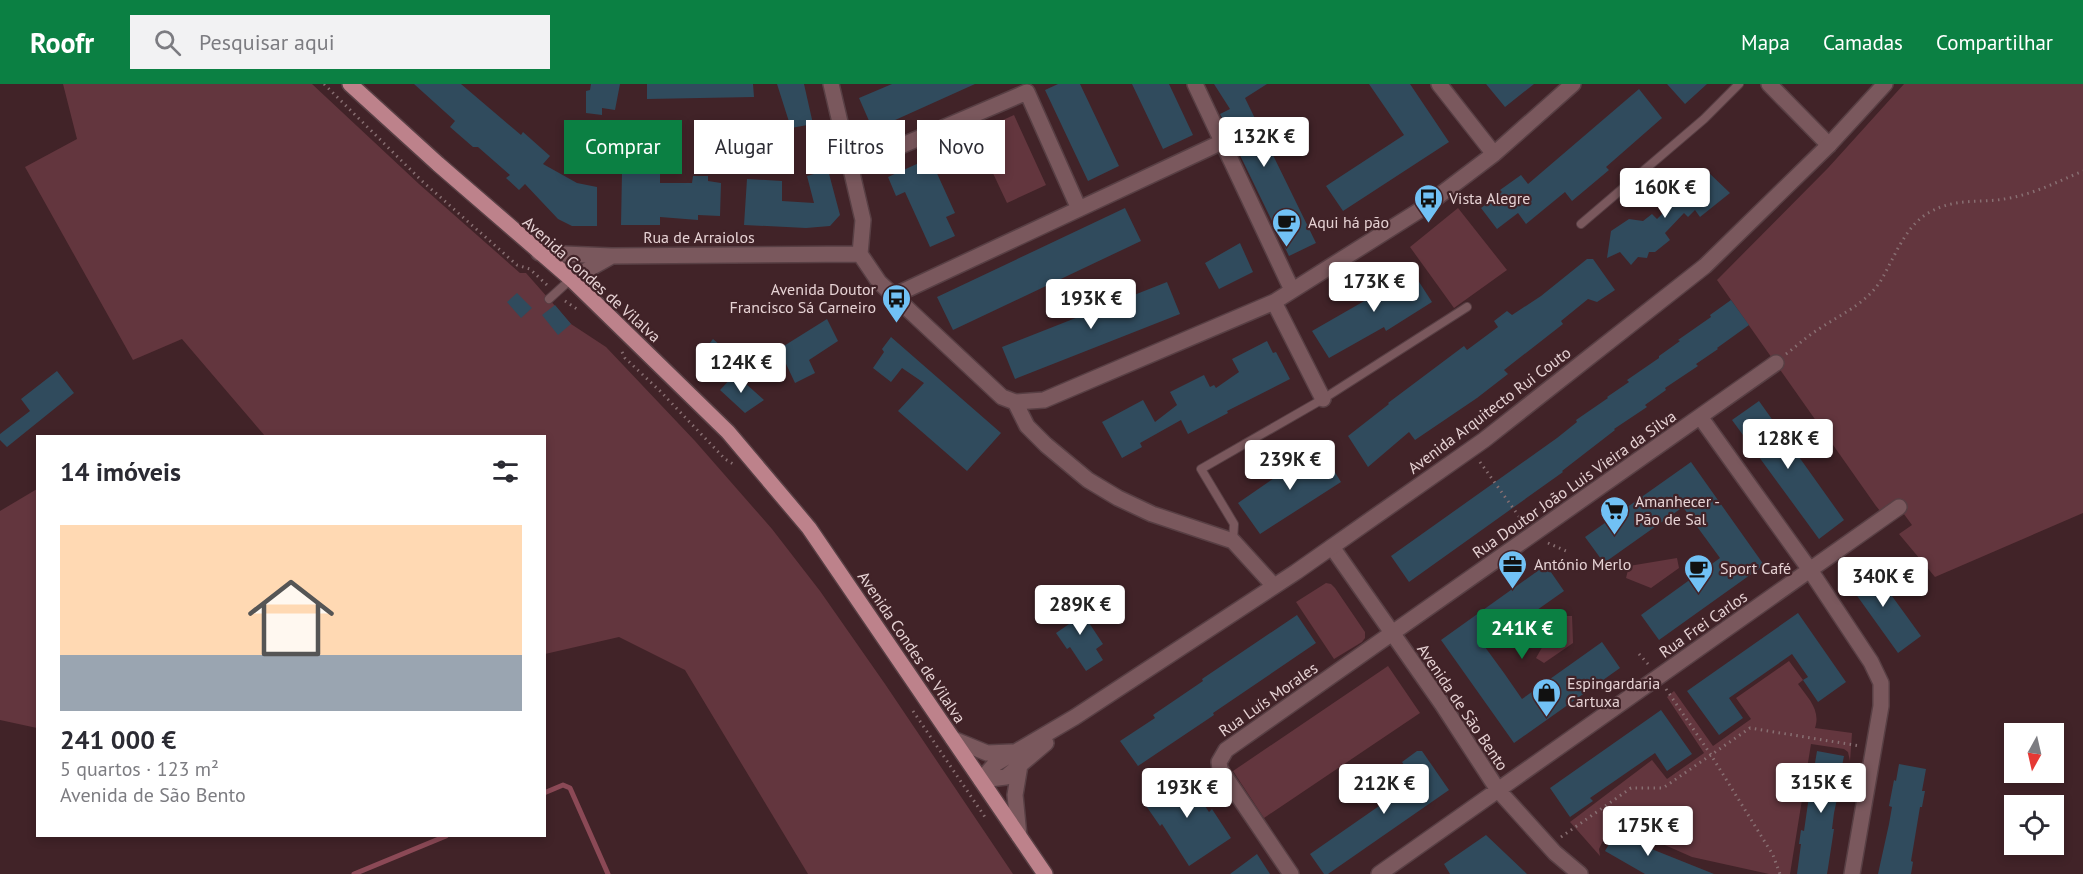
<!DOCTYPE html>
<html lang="pt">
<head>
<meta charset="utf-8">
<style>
	:root { --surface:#fff; --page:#f2f2f3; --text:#2b2b33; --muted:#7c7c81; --accent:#0b8043 }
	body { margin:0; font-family:"PT Sans",sans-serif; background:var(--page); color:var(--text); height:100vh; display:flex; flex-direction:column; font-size:22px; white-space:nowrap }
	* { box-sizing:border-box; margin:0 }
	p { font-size:20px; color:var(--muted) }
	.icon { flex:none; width:33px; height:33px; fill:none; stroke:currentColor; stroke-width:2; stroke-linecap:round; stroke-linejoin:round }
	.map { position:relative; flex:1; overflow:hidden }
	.drawer { position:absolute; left:36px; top:351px; width:510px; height:402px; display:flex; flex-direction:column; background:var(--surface); border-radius:0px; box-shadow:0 3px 9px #0003 }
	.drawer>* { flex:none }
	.hud { position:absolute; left:564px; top:36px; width:570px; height:54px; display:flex; gap:12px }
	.needle { width:39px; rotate:188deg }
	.buttons { position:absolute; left:2004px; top:639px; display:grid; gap:12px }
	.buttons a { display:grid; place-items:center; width:60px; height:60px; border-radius:0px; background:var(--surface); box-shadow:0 3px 9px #0003; font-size:30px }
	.price { position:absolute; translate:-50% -51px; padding:0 14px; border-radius:6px; background:#fff; color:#222; font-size:20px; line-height:39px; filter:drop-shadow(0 2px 3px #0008) }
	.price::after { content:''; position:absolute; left:50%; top:36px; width:18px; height:14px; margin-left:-9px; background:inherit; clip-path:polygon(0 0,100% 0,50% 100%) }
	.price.active { background:var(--accent); color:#fff }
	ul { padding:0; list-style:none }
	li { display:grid; align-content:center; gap:12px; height:318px; padding:0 24px }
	li span { display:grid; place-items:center; height:186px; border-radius:0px; color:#555 }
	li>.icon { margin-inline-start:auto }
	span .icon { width:108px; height:108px; fill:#fffc; stroke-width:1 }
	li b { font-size:26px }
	h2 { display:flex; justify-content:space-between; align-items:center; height:72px; padding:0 24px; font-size:26px }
	.chip { padding:0 21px; border-radius:0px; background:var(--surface); box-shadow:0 3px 9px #0003; font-size:21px; line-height:54px }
	.chip.active { background:var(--accent); color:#fff }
	header { display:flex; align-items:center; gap:36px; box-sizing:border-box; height:84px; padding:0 30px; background:var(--accent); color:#fff }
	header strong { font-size:28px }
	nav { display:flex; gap:33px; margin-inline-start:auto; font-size:21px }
	.search { width:420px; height:54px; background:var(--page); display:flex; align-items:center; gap:15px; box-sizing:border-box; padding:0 21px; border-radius:0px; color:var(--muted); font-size:22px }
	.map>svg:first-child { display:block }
</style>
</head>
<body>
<header>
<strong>Roofr</strong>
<div class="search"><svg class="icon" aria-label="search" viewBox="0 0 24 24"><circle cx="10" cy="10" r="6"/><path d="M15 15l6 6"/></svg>Pesquisar aqui</div>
<nav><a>Mapa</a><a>Camadas</a><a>Compartilhar</a></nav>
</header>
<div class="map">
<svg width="2083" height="790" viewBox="0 0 2083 790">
	<rect width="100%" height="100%" fill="#412328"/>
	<path fill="#63363e" d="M63 0H312L419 100 520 189H526L571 240 606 263 695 357 772 445 820 507 885 600 1013 790H808L685 586 619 553 545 570 544 352H265L182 255 133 276 25 83 77 55Z
		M1904 0H2083V429L1935 493 1899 450 1912 441 1895 418 1881 428 1876 422 1717 196 1828 84Z
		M1014 31 1046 101 1007 119 974 49Z
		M967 63 974 80 953 89 946 71Z
		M1458 124 1507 186 1454 224 1410 163Z
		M37 405V644L0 636V427Z
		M1677 474 1679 484 1651 504 1626 494 1629 482Z
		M1326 499 1331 500 1335 504 1365 548V554L1362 558 1334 575 1296 518Z
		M1560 532H1572L1573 559 1544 579 1536 574Z
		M1789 577 1803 596 1798 600C1808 614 1821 626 1815 644L1852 649 1850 677 1848 668 1844 665 1811 660 1790 790H1769L1692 773 1615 739 1610 742 1599 765 1600 772 1570 738 1652 676 1667 695 1704 669 1667 613 1674 607 1713 662 1751 635 1736 614Z
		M1388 582 1420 629 1264 734 1233 687Z"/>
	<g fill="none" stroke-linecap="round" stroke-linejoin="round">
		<path stroke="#8b4956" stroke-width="5" d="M544 709 563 701 570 704 608 790
			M354 790 446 752"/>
	</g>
	<path fill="#304b5d" d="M414 0H461L521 51 523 48 550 72 543 80 577 99 597 103V142H572L558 135 525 100 519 106 506 94 510 91 478 63H473L450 43 455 37Z
		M591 0H620L615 26 602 24V31L586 29V7L590 6Z
		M647 0H753L754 13 647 15Z
		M777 0H804L813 40 791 44Z
		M892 0H975L873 46 859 14Z
		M1058 0H1080L1119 82 1088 97 1045 6Z
		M1132 0H1169L1193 51 1163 65Z
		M1214 0H1267L1245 14 1316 159 1289 172 1220 30 1230 25Z
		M1369 0H1410L1449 58 1343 127 1326 102 1404 51Z
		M1486 0H1534L1505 23Z
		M1667 0H1707L1685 20Z
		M1639 5 1662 34 1606 83 1609 86 1572 117 1565 108 1526 140 1518 129 1497 145 1481 124 1502 108 1500 106 1521 91 1528 100Z
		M930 74 955 129 946 133 955 152 930 163 905 108 896 112 888 93Z
		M828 86 840 131 830 142 806 144 744 141 747 95 782 97V117L814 119 807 92Z
		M638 87 660 90V99H692L693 92H708V97L721 99 720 132 698 131V136L660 133V141H621L622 88Z
		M1707 87 1730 109 1700 133 1695 126 1688 133 1684 129 1665 149 1670 156 1655 168H1649L1647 174 1638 173 1631 181 1620 168 1607 174 1611 147 1629 135 1643 137 1652 130 1657 135 1672 120V111L1677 104 1675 102 1685 93 1692 100Z
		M1125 124 1141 157 953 246 937 213Z
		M1240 159 1253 188 1219 205 1205 179Z
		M1587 175H1593L1615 206 1597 218 1588 215 1561 237 1563 240 1504 286 1508 290 1477 314 1415 356 1409 348 1368 383 1348 352 1389 320 1388 319 1464 262 1467 266 1498 243 1494 237 1507 227 1512 231 1541 212Z
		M1393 186 1397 192 1404 186 1407 191 1412 187 1432 218 1386 247 1384 243 1329 274 1312 247 1373 212 1371 208 1380 202 1377 197Z
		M1167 198 1180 230 1015 295 1002 263Z
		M517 209 532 224 521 234 507 218Z
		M1731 216 1749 241 1717 264 1718 265 1696 280 1698 282 1665 304 1666 306 1645 321 1647 323 1614 345 1615 346 1562 387 1563 388 1409 498 1391 472 1557 354 1577 338 1576 336 1608 314 1607 313 1629 298 1627 296 1659 274V272L1680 257 1678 256 1711 233 1710 231Z
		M555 221 571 240 558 251 542 231Z
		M827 235 838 257 809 276 815 289 795 299 779 265Z
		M891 253 1001 349 967 387 898 327 924 299 902 284 891 298 873 284 884 268 882 265Z
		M713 255 737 276 724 294 699 273Z
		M1267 257 1273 269 1276 268 1290 295 1227 327 1228 329 1188 350 1181 336 1140 359 1142 363 1122 374 1102 338 1143 316 1155 338 1177 321 1170 308 1204 291 1210 303 1214 301 1216 304 1239 288 1232 275Z
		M57 287 74 309 7 363 0 356V350L30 327 21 315Z
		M735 290 764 316 745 329 720 306Z
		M1759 317 1844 436 1819 455 1732 336Z
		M1320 364 1341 398 1260 450 1238 419 1293 381 1291 378 1303 369 1306 373Z
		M1691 378 1764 481 1659 556 1641 531 1720 474 1701 448 1683 423 1604 479 1585 453Z
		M1868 479 1921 552 1898 569 1845 495Z
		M1546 481 1564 507 1485 563 1504 589 1522 615 1602 558 1620 584 1514 659 1441 556Z
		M1072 513 1103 560 1096 565 1103 576 1086 587 1070 563 1067 565 1056 549 1072 538 1061 521Z
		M1798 529 1846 598 1818 618 1803 596 1808 593 1792 570 1729 614 1743 634 1719 651 1687 607Z
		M1297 531 1316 559 1213 629 1214 631 1138 682 1120 657 1155 634 1153 631 1203 597 1202 595Z
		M1661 626 1692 670 1667 687 1655 669 1590 714 1593 717 1570 733 1550 704Z
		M1417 667H1422L1449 706 1328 790H1324L1310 770 1415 697 1402 678Z
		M1817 667 1844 672 1841 687 1844 688 1839 716 1837 715 1834 729 1832 745H1834L1828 784 1827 790H1797L1801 760H1799L1801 746 1804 747 1810 705 1808 704 1810 690 1813 691Z
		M1899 680 1926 685 1922 707H1925L1922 723H1920L1911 777 1913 778 1911 790H1878L1889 740 1892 723 1889 722 1894 696 1896 697Z
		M1183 689 1209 728 1212 725 1231 754 1189 782 1162 740 1160 742 1142 716Z
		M1618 745 1654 766 1714 790H1645L1605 767Z
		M1486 751 1527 790H1450L1444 780Z
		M1257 770 1270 790H1230Z"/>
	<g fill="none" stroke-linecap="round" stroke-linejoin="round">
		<defs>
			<path id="lane" d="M1581 140 1704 35 1739 0
				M549 215 571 195
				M1233 457 1234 440 1201 385 1323 315 1467 223"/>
			<path id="street" d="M831 0 863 136 860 170
				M1195 0 1292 206
				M1439 0 1494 70
				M1769 0 1829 61
				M849 84 1027 8 1079 125
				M539 169 612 172 860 170
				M860 170 879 198 1002 313 1015 318 1044 316 1274 218 1420 126 1494 70 1573 0
				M571 195 612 172
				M893 212 1222 58
				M1274 218 1323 315
				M1015 318 1027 342 1046 361 1088 396 1118 414 1152 430 1233 457 1274 502
				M1701 334 1810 486 1871 578 1881 599V622L1852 790
				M1332 463 1442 620 1498 706 1555 769 1580 790
				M1291 790 1220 685 1219 678 1226 666 1776 279
				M1379 790 1899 423"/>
			<path id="secondary" d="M953 655 987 669 1012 668
				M981 696 995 680 1075 633 1296 488 1484 356 1705 182 1829 61 1885 0
				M981 696 1006 693 1046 659
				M1019 752 1015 711 1020 681"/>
			<path id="primary" d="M350 0 438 80 571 195 728 348 809 444 1045 790"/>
		</defs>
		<use href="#lane" stroke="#583f44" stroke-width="10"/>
		<use href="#street" stroke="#583f44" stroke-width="18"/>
		<use href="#secondary" stroke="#583f44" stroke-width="18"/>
		<use href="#primary" stroke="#583f44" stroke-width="18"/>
		<path stroke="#886f72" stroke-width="3" stroke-dasharray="1.5 4.5" stroke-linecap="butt" d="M324 0 422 97 517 181 530 185 547 201
			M565 217 577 225
			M622 268 625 274 660 307 725 375 733 380
			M1786 270C1797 262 1807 252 1819 245 1841 230 1864 221 1880 198 1894 175 1905 141 1930 128 1957 113 1981 120 2010 114 2036 109 2059 97 2083 87
			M1480 378 1523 438
			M1548 459 1566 467
			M1639 570 1648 580
			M1666 605 1711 671 1773 771 1780 790
			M913 627 987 736
			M1561 753 1631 704H1663L1750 644 1860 662"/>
		<use href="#lane" stroke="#7a585d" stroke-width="8"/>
		<use href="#street" stroke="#7a585d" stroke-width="15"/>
		<use href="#secondary" stroke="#7a585d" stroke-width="15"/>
		<use href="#primary" stroke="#bd828b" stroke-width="15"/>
	</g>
	<defs>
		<symbol id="bus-pin" viewBox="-11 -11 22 30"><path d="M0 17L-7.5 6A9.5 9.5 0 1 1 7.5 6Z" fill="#71c1f5" stroke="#412328"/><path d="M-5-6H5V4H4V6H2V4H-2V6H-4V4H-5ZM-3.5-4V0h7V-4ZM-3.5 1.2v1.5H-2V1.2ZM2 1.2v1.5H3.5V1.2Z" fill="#111"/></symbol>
		<symbol id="cafe-pin" viewBox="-11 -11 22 30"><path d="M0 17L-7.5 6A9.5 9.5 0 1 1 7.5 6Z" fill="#71c1f5" stroke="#412328"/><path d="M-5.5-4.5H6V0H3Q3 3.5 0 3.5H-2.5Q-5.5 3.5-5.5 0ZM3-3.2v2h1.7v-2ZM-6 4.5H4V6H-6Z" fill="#111"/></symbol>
		<symbol id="supermarket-pin" viewBox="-11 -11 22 30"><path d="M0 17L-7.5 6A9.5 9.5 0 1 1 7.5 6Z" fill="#71c1f5" stroke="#412328"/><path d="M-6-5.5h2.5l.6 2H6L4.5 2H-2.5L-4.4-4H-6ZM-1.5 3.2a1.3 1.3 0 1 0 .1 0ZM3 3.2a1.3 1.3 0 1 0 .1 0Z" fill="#111"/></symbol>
		<symbol id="office-pin" viewBox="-11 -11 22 30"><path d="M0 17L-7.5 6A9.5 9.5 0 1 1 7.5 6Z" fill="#71c1f5" stroke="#412328"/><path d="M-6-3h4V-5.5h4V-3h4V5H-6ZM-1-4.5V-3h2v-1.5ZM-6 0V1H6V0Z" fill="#111"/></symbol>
		<symbol id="shop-pin" viewBox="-11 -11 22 30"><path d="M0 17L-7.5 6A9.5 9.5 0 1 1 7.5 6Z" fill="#71c1f5" stroke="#412328"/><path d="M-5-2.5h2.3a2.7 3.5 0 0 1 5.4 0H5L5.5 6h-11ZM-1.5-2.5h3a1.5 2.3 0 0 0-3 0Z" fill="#111"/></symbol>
	</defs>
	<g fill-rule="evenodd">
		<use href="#bus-pin" x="1412" y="98" width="33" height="45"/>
		<use href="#cafe-pin" x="1270" y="122" width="33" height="45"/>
		<use href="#bus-pin" x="880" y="198" width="33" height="45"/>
		<use href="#supermarket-pin" x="1598" y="410" width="33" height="45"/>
		<use href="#office-pin" x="1496" y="464" width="33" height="45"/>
		<use href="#cafe-pin" x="1682" y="468" width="33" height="45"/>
		<use href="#shop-pin" x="1530" y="592" width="33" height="45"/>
	</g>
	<g text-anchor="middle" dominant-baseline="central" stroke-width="4.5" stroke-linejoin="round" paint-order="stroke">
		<g font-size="16" fill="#e6d2d4" stroke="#412328" text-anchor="start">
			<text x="1449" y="114">Vista Alegre</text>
			<text x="1308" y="138">Aqui há pão</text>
			<text x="876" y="205" text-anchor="end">Avenida Doutor<tspan x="876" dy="18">Francisco Sá Carneiro</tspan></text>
			<text x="1635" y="417">Amanhecer -<tspan x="1635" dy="18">Pão de Sal</tspan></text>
			<text x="1534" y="480">António Merlo</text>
			<text x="1720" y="484">Sport Café</text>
			<text x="1567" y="599">Espingardaria<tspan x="1567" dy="18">Cartuxa</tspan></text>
		</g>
		<g font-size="16" fill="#e6d2d4" stroke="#412328">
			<text x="699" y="153">Rua de Arraiolos</text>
			<text transform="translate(592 195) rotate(42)">Avenida Condes de Vilalva</text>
			<text transform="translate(1489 326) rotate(-37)">Avenida Arquitecto Rui Couto</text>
			<text transform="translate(1574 400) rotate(-35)">Rua Doutor João Luis Vieira da Silva</text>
			<text transform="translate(1703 540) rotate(-35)">Rua Frei Carlos</text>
			<text transform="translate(912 563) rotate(56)">Avenida Condes de Vilalva</text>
			<text transform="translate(1268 615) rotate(-35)">Rua Luís Morales</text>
			<text transform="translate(1463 623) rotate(56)">Avenida de São Bento</text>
		</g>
	</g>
</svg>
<div class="buttons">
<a><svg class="needle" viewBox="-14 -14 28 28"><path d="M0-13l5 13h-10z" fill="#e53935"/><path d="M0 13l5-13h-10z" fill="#7c7c81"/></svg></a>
<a><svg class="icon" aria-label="locate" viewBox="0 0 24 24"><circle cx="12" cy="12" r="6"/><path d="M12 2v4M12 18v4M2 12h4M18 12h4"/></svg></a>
</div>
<b class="price" style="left:1264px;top:84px">132K €</b>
<b class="price" style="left:1665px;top:135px">160K €</b>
<b class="price" style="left:1374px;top:229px">173K €</b>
<b class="price" style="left:1091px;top:246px">193K €</b>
<b class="price" style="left:741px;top:310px">124K €</b>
<b class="price" style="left:1788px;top:386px">128K €</b>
<b class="price" style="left:1290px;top:407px">239K €</b>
<b class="price" style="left:1883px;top:524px">340K €</b>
<b class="price" style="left:1080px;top:552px">289K €</b>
<b class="price active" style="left:1522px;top:576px">241K €</b>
<b class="price" style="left:1821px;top:730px">315K €</b>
<b class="price" style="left:1384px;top:731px">212K €</b>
<b class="price" style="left:1187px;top:735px">193K €</b>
<b class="price" style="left:1648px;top:773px">175K €</b>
<div class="hud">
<a class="chip active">Comprar</a>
<a class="chip">Alugar</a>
<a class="chip">Filtros</a>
<a class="chip">Novo</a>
</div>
<section class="drawer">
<h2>14 imóveis<svg class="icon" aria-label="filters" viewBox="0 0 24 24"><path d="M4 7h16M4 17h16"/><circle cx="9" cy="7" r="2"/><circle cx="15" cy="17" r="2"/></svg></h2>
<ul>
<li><span style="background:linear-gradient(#ffd9b3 70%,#9aa5b1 0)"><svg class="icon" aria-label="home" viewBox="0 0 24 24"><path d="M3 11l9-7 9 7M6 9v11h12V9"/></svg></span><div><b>241 000 €</b><p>5 quartos · 123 m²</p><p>Avenida de São Bento</p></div></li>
</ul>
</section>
</div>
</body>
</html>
